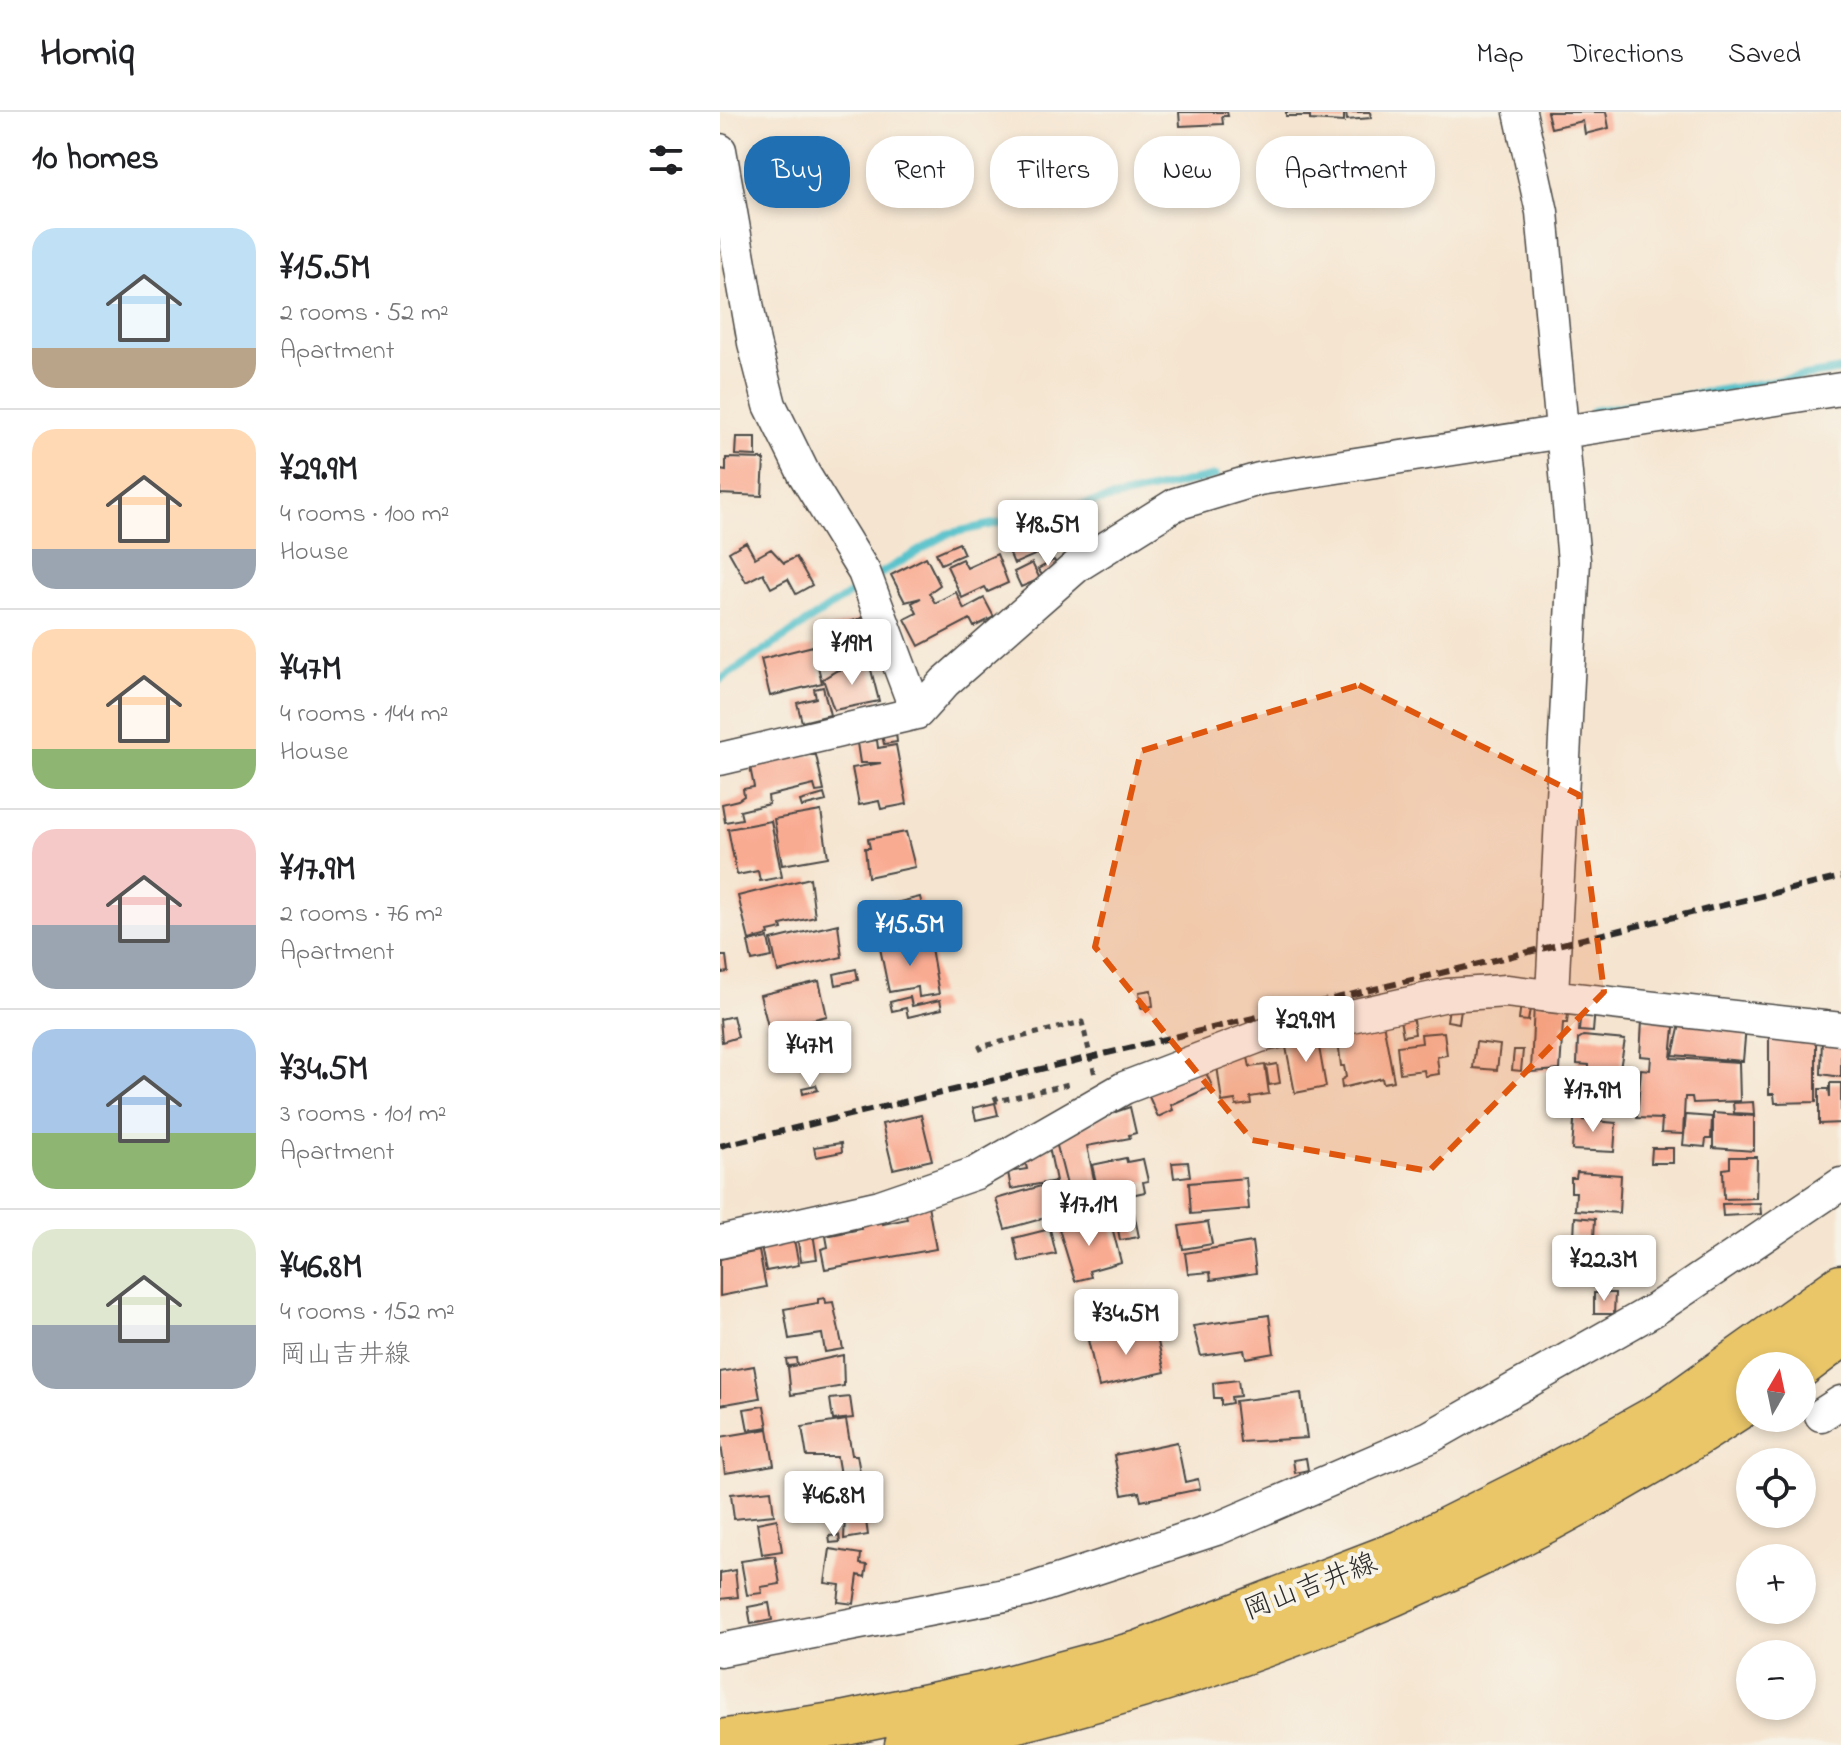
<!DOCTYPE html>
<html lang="en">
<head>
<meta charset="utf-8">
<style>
	:root { --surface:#fff; --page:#f2f2f2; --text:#202124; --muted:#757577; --line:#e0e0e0; --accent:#1f6fb2 }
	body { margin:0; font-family:"Indie Flower","Klee One",sans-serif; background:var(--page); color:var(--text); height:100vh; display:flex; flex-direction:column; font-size:30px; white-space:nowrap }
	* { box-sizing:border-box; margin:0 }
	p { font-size:26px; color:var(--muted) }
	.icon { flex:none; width:44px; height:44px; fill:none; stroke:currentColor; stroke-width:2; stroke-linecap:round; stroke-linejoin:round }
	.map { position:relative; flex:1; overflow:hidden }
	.sheet { display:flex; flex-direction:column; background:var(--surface); width:720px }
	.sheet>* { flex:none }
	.guide { position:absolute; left:24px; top:24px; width:760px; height:72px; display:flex; gap:16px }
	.needle { width:52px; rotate:9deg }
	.buttons { position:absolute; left:1016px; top:1240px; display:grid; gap:16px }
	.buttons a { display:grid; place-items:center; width:80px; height:80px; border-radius:50%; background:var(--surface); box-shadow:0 4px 12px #0003; font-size:40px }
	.price { position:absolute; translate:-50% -68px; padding:0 18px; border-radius:8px; background:#fff; color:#222; font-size:26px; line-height:52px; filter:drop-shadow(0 2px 4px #0008) }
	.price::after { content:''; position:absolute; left:50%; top:48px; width:24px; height:18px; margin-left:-12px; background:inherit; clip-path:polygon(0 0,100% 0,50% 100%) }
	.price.current { background:var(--accent); color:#fff }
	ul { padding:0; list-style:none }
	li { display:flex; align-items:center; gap:24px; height:200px; padding:0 32px }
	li+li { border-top:2px solid var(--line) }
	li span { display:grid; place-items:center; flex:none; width:224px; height:160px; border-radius:24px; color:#555 }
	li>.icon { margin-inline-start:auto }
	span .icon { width:96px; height:96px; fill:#fffc; stroke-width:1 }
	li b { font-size:34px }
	h2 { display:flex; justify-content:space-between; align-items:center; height:96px; padding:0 32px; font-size:34px }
	.pill { padding:0 28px; border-radius:32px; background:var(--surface); box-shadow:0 4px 12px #0003; font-size:28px; line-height:72px }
	.pill.current { background:var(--accent); color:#fff }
	header { display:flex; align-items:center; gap:48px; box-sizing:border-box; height:112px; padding:0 40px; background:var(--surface); border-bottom:2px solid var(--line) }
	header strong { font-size:38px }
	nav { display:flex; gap:44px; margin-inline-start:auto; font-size:28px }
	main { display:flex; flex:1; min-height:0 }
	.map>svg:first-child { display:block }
</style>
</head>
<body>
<header>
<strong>Homiq</strong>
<nav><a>Map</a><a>Directions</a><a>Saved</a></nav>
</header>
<main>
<section class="sheet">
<h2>10 homes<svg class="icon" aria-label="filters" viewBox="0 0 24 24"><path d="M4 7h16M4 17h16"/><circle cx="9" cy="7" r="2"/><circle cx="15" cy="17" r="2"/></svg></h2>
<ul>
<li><span style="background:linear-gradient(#bfe0f5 75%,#b9a48a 0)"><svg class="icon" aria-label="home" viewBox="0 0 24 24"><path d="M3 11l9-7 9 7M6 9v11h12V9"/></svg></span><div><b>¥15.5M</b><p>2 rooms · 52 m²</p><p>Apartment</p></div></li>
<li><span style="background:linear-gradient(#ffd9b3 75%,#9aa5b1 0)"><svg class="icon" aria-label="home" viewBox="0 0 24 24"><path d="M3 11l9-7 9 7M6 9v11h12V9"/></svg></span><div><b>¥29.9M</b><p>4 rooms · 100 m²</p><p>House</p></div></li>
<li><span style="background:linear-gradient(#ffd9b3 75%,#8fb573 0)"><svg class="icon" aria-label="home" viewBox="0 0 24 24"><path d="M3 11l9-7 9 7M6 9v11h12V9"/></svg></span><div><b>¥47M</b><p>4 rooms · 144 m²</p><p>House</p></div></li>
<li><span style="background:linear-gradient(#f6c9c9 60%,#9aa5b1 0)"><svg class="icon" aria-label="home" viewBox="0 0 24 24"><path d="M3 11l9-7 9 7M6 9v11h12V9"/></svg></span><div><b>¥17.9M</b><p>2 rooms · 76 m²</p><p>Apartment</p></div></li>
<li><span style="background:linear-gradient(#a9c7e8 65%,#8fb573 0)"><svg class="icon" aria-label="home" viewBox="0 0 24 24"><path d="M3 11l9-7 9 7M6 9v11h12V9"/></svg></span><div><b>¥34.5M</b><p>3 rooms · 101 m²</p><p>Apartment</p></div></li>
<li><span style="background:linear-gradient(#dfe7d0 60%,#9aa5b1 0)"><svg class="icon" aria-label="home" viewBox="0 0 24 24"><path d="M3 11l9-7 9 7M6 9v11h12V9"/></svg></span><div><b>¥46.8M</b><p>4 rooms · 152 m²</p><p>岡山吉井線</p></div></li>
</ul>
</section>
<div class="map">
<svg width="1121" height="1633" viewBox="0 0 1121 1633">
	<rect width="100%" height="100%" fill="#f7f3e8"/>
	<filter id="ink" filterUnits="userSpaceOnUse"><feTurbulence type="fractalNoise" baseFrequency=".0125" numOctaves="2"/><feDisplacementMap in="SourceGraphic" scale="16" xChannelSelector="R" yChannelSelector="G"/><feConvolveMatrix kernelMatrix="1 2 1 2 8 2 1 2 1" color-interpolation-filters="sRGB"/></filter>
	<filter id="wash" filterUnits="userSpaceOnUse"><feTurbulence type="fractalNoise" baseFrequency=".006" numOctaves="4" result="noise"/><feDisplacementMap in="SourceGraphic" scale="32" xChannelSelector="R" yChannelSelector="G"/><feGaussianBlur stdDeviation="1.8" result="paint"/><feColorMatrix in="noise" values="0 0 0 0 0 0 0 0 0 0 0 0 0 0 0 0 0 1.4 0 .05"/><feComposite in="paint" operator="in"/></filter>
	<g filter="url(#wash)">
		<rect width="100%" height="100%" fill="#f5e5d0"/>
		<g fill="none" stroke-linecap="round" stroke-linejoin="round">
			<path stroke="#54c1cb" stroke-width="8" d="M873 299 1121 258
				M160 462 227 422 495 364
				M0 568 137 477"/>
		</g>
		<g id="blocks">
			<path fill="#f9ab92" d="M459 0H507L508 4H502L503 12 460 14Z
				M566 0H624V10L590 8V4H566Z
				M626 0H650L651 6 627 8Z
				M827 0H886L889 16 865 22 863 9 831 16Z
				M16 325H36V344L15 343Z
				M6 346 44 347 42 384 0 382V358L6 359Z
				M323 403 337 430 334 432 337 439 321 446 319 441 294 452 281 420Z
				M26 430 35 446 51 437 64 451 76 445 92 473 76 482 68 467 51 476 43 461 26 470 9 440Z
				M239 431 244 442 221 452 216 441Z
				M277 442 288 471 268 480 265 475 242 486 227 454 242 447 247 456Z
				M206 445 220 473 209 481 215 491 236 480 244 497 264 486 274 505 254 515 250 507 199 534 185 507 197 501 192 491 201 486 185 490 171 463Z
				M334 448 338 455 322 463 318 457Z
				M312 451 320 467 301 475 294 460Z
				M145 505 154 532 107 547 98 520Z
				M93 534 102 571 50 584 41 547Z
				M159 535 162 544 139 552 136 543Z
				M149 550 159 589 114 598 103 567 116 559Z
				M103 575 110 603 82 610 77 591 96 586 94 577Z
				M176 621 177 630 164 632 162 623Z
				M157 628 158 636 176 633 187 692 161 697 159 689 139 693 132 656 161 651H140L137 631Z
				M87 643H96L104 679 96 680 94 673 48 684 49 692 20 699 22 707 5 710 2 692 18 688 24 684 23 677 34 675 30 655Z
				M104 682 106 689 82 695 80 689Z
				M101 699 108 745 62 753 54 707Z
				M51 709 62 765 40 769 38 759 17 763 8 717Z
				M186 720 195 755 148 765 145 736H150L148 727Z
				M90 766 95 805 61 813 62 817 48 820 49 823 29 828 18 784Z
				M200 785 208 818 191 822 189 813 183 814 185 826 163 831 155 796Z
				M118 812 122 845 58 860 51 828Z
				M48 826 52 845 32 849 28 830Z
				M203 828 210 830 219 882 199 885 198 875 169 880 160 836Z
				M0 844H6L8 860 2 861Z
				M136 857 138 868 116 873 114 862Z
				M99 869 107 904 49 918 40 883Z
				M431 878 433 894 421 896 419 880Z
				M190 885 192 894 220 888 222 897 188 905 186 896 172 899 170 890Z
				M801 890 811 891 808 909 799 908Z
				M814 891 849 893 847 911H843L840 958 811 960Z
				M729 895 741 897 739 911 727 909Z
				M861 895 875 896 873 920 859 919Z
				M692 900 695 922 683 924 679 902Z
				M13 904 18 925 2 930 0 907Z
				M662 905 674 969 663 971 662 966 622 976 621 968 626 965 624 954H621L617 920Z
				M955 905 951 946 1019 950 1020 989 973 991 972 985H965L963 1022 941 1021 942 1007 917 1006 921 957 930 958 931 945 920 944 922 909Z
				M961 908 1026 914 1023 949 953 943Z
				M724 920 727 943 717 945 719 962 705 964 704 958 680 961 677 934 702 931 701 922Z
				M1049 923H1096V990L1055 991 1054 982H1049Z
				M597 924 606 975 575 981 565 930Z
				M863 924 905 928 899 962 869 959V953L857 952 858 927Z
				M1102 924 1121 926V965L1101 962Z
				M756 930 780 933 777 958 753 956Z
				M794 938H803L801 959 792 958Z
				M527 941 530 955 545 953 549 982 530 985 531 992 516 994 515 988 502 990 496 946Z
				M557 952 560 971 549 973 546 954Z
				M483 954 492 974 451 993 453 998 438 1005 426 978Z
				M856 964 895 966V975H900L898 996 854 993Z
				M1110 971H1121V1011L1099 1012V977H1109L1110 985Z
				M96 973 98 978 83 982 82 976Z
				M1033 990 1034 1002 1014 1001 1013 991Z
				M275 991 278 1003 256 1008 253 996Z
				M410 995 416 1021 409 1023 410 1026 367 1034 377 1082 351 1089 336 1030 362 1014 376 1011 375 1007Z
				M855 996H864L863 1008 896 1011 894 1040 852 1038Z
				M993 1001 1034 1004V1039L993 1036Z
				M201 1003 212 1048 173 1057 162 1012Z
				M966 1003 992 1005 991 1027H986L985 1035 963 1033Z
				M121 1031 122 1040 96 1045 94 1035Z
				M329 1035 336 1069 291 1077 288 1060 307 1057 305 1049Z
				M932 1036H953V1051H931Z
				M1010 1045H1037L1036 1086 1004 1087 1003 1057 1010 1056Z
				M406 1046 407 1050 423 1047 428 1069 423 1070 425 1080 379 1090 380 1094 374 1095 371 1085 379 1083 372 1053Z
				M468 1050 470 1064 454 1066 452 1051Z
				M857 1060 901 1063 899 1101 855 1098 856 1080H851V1066H856Z
				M526 1066 529 1097 471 1102 469 1071Z
				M335 1070 343 1101 285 1117 276 1087Z
				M1040 1091 1041 1102 1003 1104 1002 1092Z
				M208 1093 216 1137 105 1157 101 1137 108 1135 106 1124 141 1117 139 1109 161 1105 163 1112 187 1107 185 1097Z
				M414 1101 419 1125 400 1128 395 1102Z
				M855 1105 875 1107 874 1126 854 1125Z
				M377 1107 380 1118 392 1115 401 1150 369 1159 371 1165 355 1169 339 1117Z
				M488 1110 492 1132 463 1137 459 1114Z
				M330 1117 336 1142 299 1150 294 1126Z
				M93 1121 97 1147 81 1149 77 1124Z
				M73 1123 79 1153 46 1159 40 1130Z
				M532 1130 536 1161 491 1168 490 1160 468 1162 465 1141Z
				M39 1139 46 1175 0 1184V1147Z
				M856 1139H902V1154H896V1168L857 1169Z
				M874 1181H895L894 1202H874Z
				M105 1186 106 1191 113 1190 123 1237 105 1240 102 1222 69 1227 64 1197 98 1191V1187Z
				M430 1190 433 1209 409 1213 405 1194Z
				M397 1198 401 1218 367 1224 363 1204Z
				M549 1203 554 1241 526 1246 524 1238 481 1244 473 1214Z
				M435 1217 445 1260 379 1275 368 1228 413 1218 414 1222Z
				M123 1243 124 1274 71 1283 68 1255Z
				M76 1246 77 1253 67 1254 66 1247Z
				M34 1254 40 1286 0 1293V1260Z
				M518 1268 520 1284 511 1285 512 1291 501 1293V1286H494L493 1271Z
				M581 1281 587 1326 520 1330 515 1289Z
				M130 1285 133 1306 113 1308 110 1287Z
				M44 1294 48 1315 28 1318 24 1297Z
				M126 1308 132 1343H137L140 1360 120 1363 117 1345H87L82 1315Z
				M48 1317 54 1353 5 1361 0 1325Z
				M457 1330 465 1370 478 1367 480 1377 421 1389 419 1380 402 1383 394 1343Z
				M586 1346 588 1358 575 1361 573 1348Z
				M114 1366V1369L129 1367 131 1380 139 1379 142 1394 133 1395 134 1402 98 1407 92 1368Z
				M51 1378 54 1403 14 1407 11 1382Z
				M145 1402 148 1423 124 1427 125 1405Z
				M57 1407 62 1439 42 1442 37 1411Z
				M119 1423 120 1430 110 1431 109 1424Z
				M110 1437 141 1442 140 1452 147 1453 145 1465 138 1463 134 1492 118 1490 120 1473 105 1471Z
				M55 1444 60 1472 41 1475 42 1481 27 1483 21 1449Z
				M15 1458 18 1485 0 1487V1461Z
				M49 1491 52 1508 31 1512 28 1495Z"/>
		</g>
	</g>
	<g filter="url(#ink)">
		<use href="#blocks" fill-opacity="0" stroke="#494744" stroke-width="2"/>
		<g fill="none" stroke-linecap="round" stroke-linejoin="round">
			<defs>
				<path id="minor" d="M800 0 822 100 854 449 832 883
					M0 38 34 231 50 293 84 362 144 460 197 601
					M0 647 197 601 225 570 357 454 456 392 539 367 1121 277
					M0 1130 160 1094 256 1061 404 976 540 924 727 883 786 879 1121 917
					M1101 1303 1121 1290
					M0 1538 306 1479 499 1416 710 1325 934 1198 1121 1072"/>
				<path id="primary" d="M1080 1254 1121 1223
					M0 1630 126 1611 269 1581 419 1541 682 1440 814 1374 943 1302 1121 1175
					M187 1633C494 1570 768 1461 1030 1288"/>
			</defs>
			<use href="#minor" stroke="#494744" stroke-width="35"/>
			<use href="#primary" stroke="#494744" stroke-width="47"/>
			<path stroke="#494744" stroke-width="5" stroke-dasharray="6 6" stroke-linecap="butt" d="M262 939 260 935 362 910 375 963
				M275 984 277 989 353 971"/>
			<use href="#minor" stroke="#fff" stroke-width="32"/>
			<use href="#primary" stroke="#eac669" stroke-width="44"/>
			<path stroke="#2b2b2b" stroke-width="6" stroke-dasharray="12 6" stroke-linecap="butt" d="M0 1034 1121 765"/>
		</g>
	</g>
	<path fill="#df570e" fill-opacity="0.2" stroke="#df570e" stroke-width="6" stroke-dasharray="16 10" stroke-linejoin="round" d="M639 573 859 683 884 880 709 1059 532 1028 375 835 421 639Z"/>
	<g text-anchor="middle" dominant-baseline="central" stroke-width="8" stroke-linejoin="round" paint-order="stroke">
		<g font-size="28" fill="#2b2b2b" stroke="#f7f3e8">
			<text transform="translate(591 1476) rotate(-21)">岡山吉井線</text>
		</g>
	</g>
</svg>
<div class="buttons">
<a><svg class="needle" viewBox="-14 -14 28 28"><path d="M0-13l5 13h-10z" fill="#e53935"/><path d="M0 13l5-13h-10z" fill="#757577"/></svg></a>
<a><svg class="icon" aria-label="locate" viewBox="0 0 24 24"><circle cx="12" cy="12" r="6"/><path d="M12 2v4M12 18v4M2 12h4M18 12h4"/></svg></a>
<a>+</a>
<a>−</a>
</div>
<b class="price" style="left:328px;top:456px">¥18.5M</b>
<b class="price" style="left:132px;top:575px">¥19M</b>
<b class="price current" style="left:190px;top:856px">¥15.5M</b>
<b class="price" style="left:586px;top:952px">¥29.9M</b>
<b class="price" style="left:90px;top:977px">¥47M</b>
<b class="price" style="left:873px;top:1022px">¥17.9M</b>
<b class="price" style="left:369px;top:1136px">¥17.1M</b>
<b class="price" style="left:884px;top:1191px">¥22.3M</b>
<b class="price" style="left:406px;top:1245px">¥34.5M</b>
<b class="price" style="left:114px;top:1427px">¥46.8M</b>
<div class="guide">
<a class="pill current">Buy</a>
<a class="pill">Rent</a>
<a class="pill">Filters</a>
<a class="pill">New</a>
<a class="pill">Apartment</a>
</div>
</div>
</main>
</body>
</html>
